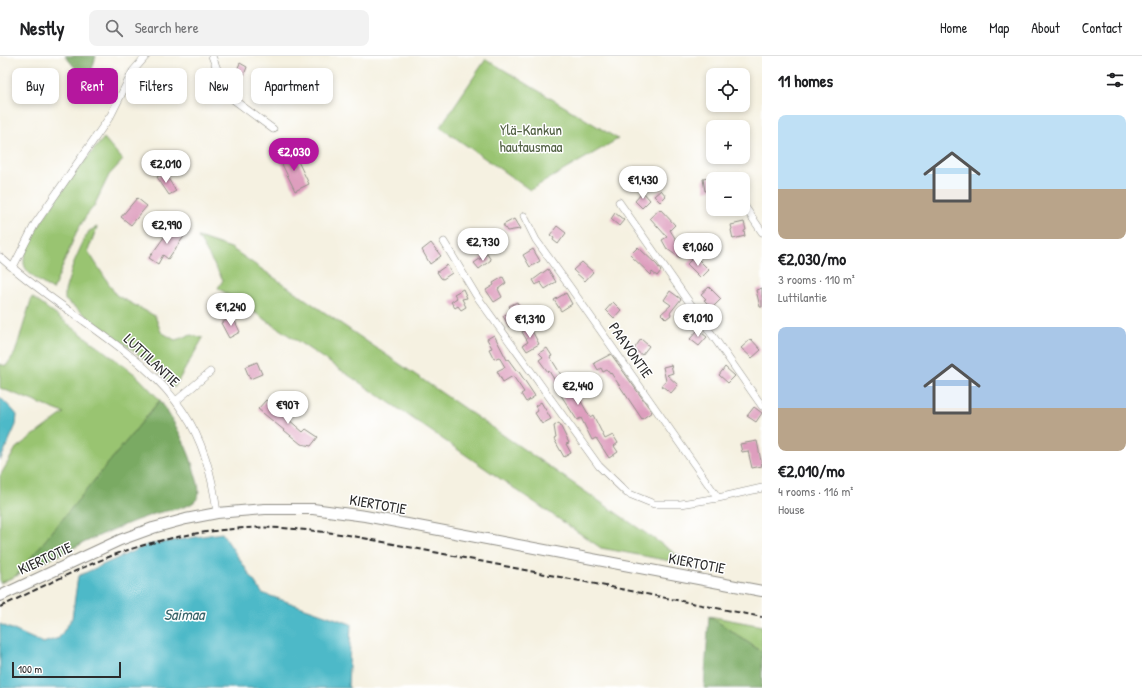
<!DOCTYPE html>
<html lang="en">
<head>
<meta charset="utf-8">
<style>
	:root { --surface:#fff; --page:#f2f2f2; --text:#202124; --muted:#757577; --line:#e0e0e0; --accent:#b5179e }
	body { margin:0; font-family:"Patrick Hand",sans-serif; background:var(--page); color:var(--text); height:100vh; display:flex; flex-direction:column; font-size:15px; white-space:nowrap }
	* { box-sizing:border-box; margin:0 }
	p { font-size:13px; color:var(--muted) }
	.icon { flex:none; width:22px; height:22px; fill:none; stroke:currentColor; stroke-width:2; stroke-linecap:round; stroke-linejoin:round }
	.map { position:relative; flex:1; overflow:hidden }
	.drawer { display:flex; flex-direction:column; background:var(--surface); width:380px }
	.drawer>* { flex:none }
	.guide { position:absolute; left:12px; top:12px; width:380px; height:36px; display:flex; gap:8px }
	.buttons { position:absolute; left:706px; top:12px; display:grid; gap:8px }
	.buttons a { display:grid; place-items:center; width:44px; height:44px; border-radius:8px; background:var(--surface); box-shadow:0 2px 6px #0003; font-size:20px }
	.scale { position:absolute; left:12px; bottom:10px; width:109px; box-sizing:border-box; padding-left:4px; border:2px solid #2b2b2b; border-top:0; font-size:11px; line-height:14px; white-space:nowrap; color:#2b2b2b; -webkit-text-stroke:3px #fff; paint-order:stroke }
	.price { position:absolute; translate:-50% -34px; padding:0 9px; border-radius:14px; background:#fff; color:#222; font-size:13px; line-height:26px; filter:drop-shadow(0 1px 2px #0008) }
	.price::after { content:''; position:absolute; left:50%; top:24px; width:12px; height:9px; margin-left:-6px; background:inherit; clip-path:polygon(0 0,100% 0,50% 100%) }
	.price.active { background:var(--accent); color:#fff }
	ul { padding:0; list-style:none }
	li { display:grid; align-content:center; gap:8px; height:212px; padding:0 16px }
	li span { display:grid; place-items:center; height:124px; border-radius:8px; color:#555 }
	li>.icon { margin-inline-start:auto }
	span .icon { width:72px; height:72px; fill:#fffc; stroke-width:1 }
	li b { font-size:17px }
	h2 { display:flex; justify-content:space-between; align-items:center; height:48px; padding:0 16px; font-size:17px }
	.chip { padding:0 14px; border-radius:8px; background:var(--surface); box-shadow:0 2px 6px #0003; font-size:14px; line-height:36px }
	.chip.active { background:var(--accent); color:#fff }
	header { display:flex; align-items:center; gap:24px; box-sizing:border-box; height:56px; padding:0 20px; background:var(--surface); border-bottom:1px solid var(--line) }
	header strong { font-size:19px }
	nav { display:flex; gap:22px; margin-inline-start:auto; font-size:14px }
	.search { width:280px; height:36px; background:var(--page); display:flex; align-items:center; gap:10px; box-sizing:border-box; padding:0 14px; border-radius:8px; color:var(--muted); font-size:15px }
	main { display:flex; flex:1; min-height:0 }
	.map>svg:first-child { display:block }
</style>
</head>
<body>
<header>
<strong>Nestly</strong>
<div class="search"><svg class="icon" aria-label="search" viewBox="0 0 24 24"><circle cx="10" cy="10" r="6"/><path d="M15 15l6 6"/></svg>Search here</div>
<nav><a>Home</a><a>Map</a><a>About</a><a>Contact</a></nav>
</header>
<main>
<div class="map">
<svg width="762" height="632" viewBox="0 0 762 632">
	<rect width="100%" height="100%" fill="#fff"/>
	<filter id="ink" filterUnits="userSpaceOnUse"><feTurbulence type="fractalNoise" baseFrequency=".025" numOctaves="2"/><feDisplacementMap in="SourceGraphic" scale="8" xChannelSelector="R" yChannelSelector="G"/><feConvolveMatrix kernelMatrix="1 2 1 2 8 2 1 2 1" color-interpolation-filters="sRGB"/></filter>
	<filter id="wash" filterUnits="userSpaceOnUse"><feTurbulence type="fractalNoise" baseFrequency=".012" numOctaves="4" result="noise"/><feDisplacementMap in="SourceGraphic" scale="16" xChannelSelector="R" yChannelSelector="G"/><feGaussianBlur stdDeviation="0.9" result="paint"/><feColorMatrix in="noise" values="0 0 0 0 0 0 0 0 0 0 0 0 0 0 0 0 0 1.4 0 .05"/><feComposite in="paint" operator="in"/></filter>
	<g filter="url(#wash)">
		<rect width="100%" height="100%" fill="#f5f1e1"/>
		<path fill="#99c471" stroke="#62784e" d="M486 3 618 83 530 134 440 71Z
			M104 82 123 104 109 119 94 150 86 160 76 177 53 234C44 228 26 219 24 208 20 186 87 100 104 82Z
			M97 171 88 195 116 239 155 260 161 276 175 284 191 279 203 282 174 332 154 310 65 244V235L74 206 83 186 89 175Z
			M198 181 231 192 692 509 601 492 393 349 218 232 223 224Z
			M32 241 136 319 160 344 16 520 0 527V420L16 392 64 357 0 332V308L6 310 15 297Z
			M709 560 762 570V596Z"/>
		<path fill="#7aaa63" stroke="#526a47" d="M65 0H96L88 27Z
			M160 344C176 369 189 392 196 421 198 427 200 435 198 441 193 453 165 454 154 458 106 474 61 498 16 520Z
			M709 560 762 596V632H704Z"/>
		<path fill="#4db9c8" stroke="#3c727a" d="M0 341 12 353 17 359 16 369 0 405Z
			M222 477 262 537 351 568 348 630 350 632H0V568L43 587 59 582 72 562 78 520 147 489Z"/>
		<g id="blocks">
			<path fill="#de9ebe" d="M240 7 247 11 244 19 236 16Z
				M294 97 309 128 295 135 280 104Z
				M164 116 176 135 169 139 157 121Z
				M713 121V133L705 135 703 123Z
				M661 134 666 140 660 146 654 140Z
				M643 136 650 144 642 152 635 145Z
				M137 142 147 150 131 169 121 161Z
				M660 153 675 169 670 174 678 187 686 193 680 202 667 193 662 184 667 181 650 162Z
				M615 157 624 164 619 170 611 163Z
				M514 163 520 173 507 175 503 169Z
				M744 166 746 174 744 175 745 180 733 183 731 174 732 173 731 169Z
				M172 170 185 179 168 203 163 199 158 208 149 202Z
				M557 170 566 177 558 188 553 184 554 182 550 179Z
				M467 184 472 191 468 194 462 187Z
				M431 187 441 200 430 208 422 194Z
				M638 191 657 209 661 215 657 220 652 216 651 219 630 199Z
				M533 193 540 205 530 211 523 199Z
				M487 198 491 204 479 213 474 207Z
				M695 200 709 214 701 222 687 208Z
				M582 206 593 216 585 225 573 214Z
				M447 209 452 217 443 223 441 222 437 216Z
				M548 213 556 226 545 233 540 226 536 229 533 224Z
				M503 221 506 227 498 233 502 241 494 246 486 234 494 229 493 227Z
				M709 231 721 243 712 252 704 244 706 243 701 238Z
				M762 232V251H760L756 234Z
				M463 233 467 242 462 243 466 251 461 254 458 250 455 252 451 246 457 242 454 238Z
				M670 235 681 243 670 257 671 259 666 263 661 258 671 249 664 244Z
				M566 237 572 248 561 255 554 244Z
				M517 246 521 253 513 257 509 250Z
				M613 246 621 254 614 262 606 254Z
				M510 256 516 267 509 271 503 260Z
				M233 261 240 276 229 282 221 267Z
				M530 271 539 288 527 295 523 289 528 286 522 276Z
				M698 274 707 281 699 290 690 283Z
				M494 279 507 304 508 303 516 314 519 316 535 340 526 346 521 338 524 336 513 320 503 326 497 315 505 311 499 301 494 303 489 293 492 292 487 283Z
				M641 283 649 290 642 299 634 293Z
				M751 283 761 294 752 302 741 292Z
				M547 292 552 300 550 301 577 344 579 342 590 361 593 359 605 383 613 379 618 387 614 390 618 396 609 402 596 382 592 384 581 362 577 364 555 330 557 328 549 315 548 316 539 304 543 301 539 297Z
				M611 298 652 356 642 363 611 317 610 318 607 314 603 316 601 312 598 314 594 307Z
				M257 306 262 318 250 323 245 311Z
				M671 309 673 317 667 319 678 329 671 337 662 330 666 325 663 311Z
				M725 311 735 320 728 327 719 319Z
				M266 344 303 376 306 373 318 381 311 390 301 388 258 353Z
				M541 346 551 363 542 368 535 357 538 355 535 350Z
				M754 351 762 357 756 366 747 360Z
				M559 367 569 387 566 388 571 397 564 401 554 383 556 382 554 370Z
				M757 385 762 410 752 412 748 395 742 396 740 388Z"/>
		</g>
	</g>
	<g filter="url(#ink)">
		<use href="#blocks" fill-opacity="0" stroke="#908e86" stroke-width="1"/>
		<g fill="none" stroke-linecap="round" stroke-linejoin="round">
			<defs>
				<path id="street" d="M212 0 222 26 234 44 273 73
					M619 146 762 350
					M743 148 762 176
					M524 160 536 184 570 231 718 442
					M444 186 476 239 599 410 627 437 654 448H681L718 442 762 432
					M0 201C26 224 55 245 84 265 121 292 159 318 184 357 203 385 213 423 217 457
					M13 211 35 168 111 59 133 15 146 0
					M176 345 210 316"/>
				<path id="secondary" d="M0 540 120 484 153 472 186 463 217 457 265 453H313L365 460 762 535"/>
			</defs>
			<use href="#street" stroke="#908e86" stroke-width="8"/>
			<use href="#secondary" stroke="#908e86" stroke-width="12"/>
			<use href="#street" stroke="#fff" stroke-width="7"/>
			<use href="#secondary" stroke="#fff" stroke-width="10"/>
			<path stroke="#2b2b2b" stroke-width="2" stroke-dasharray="6 3" stroke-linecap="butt" d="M0 551C40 532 80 511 122 496 157 484 196 476 233 473 271 469 310 474 348 479L762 561"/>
		</g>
	</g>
	<g text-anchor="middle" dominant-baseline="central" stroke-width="3" stroke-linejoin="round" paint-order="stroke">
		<g font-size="15" fill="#526144" stroke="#fff">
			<text x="531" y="73">Ylä-Kankun<tspan x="531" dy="17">hautausmaa</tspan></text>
		</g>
		<g font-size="15" fill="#2b2b2b" stroke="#fff">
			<text transform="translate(631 294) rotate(55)">PAAVONTIE</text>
			<text transform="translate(152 304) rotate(43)">LUTTILANTIE</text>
			<text transform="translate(378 448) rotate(10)">KIERTOTIE</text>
			<text transform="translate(45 502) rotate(-25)">KIERTOTIE</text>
			<text transform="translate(697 507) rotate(11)">KIERTOTIE</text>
		</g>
		<g font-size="16" font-style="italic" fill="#39646a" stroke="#fff">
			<text x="184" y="558">Saimaa</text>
		</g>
	</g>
</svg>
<div class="buttons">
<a><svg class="icon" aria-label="locate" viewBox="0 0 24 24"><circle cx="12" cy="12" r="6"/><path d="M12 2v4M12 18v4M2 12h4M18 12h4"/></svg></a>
<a>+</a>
<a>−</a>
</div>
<div class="scale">100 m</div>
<b class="price active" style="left:294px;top:116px">€2,030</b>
<b class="price" style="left:166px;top:128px">€2,010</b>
<b class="price" style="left:643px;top:144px">€1,430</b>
<b class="price" style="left:167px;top:189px">€2,990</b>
<b class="price" style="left:483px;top:206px">€2,730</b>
<b class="price" style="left:698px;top:211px">€1,060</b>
<b class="price" style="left:231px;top:271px">€1,240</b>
<b class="price" style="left:698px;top:282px">€1,010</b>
<b class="price" style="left:530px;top:283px">€1,310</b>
<b class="price" style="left:578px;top:350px">€2,440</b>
<b class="price" style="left:288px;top:369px">€907</b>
<div class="guide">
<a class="chip">Buy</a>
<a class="chip active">Rent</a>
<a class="chip">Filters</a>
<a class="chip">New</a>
<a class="chip">Apartment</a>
</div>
</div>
<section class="drawer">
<h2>11 homes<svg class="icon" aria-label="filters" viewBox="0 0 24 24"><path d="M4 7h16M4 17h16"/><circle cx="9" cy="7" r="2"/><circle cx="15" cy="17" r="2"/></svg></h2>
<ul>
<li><span style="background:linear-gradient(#bfe0f5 60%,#b9a48a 0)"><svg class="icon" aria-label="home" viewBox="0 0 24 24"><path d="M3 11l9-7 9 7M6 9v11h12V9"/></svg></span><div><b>€2,030/mo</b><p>3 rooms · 110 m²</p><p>Luttilantie</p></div></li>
<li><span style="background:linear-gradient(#a9c7e8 65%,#b9a48a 0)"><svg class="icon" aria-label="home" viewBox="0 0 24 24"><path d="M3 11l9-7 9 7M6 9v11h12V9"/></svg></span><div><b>€2,010/mo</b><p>4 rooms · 116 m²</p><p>House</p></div></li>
</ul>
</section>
</main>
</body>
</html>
